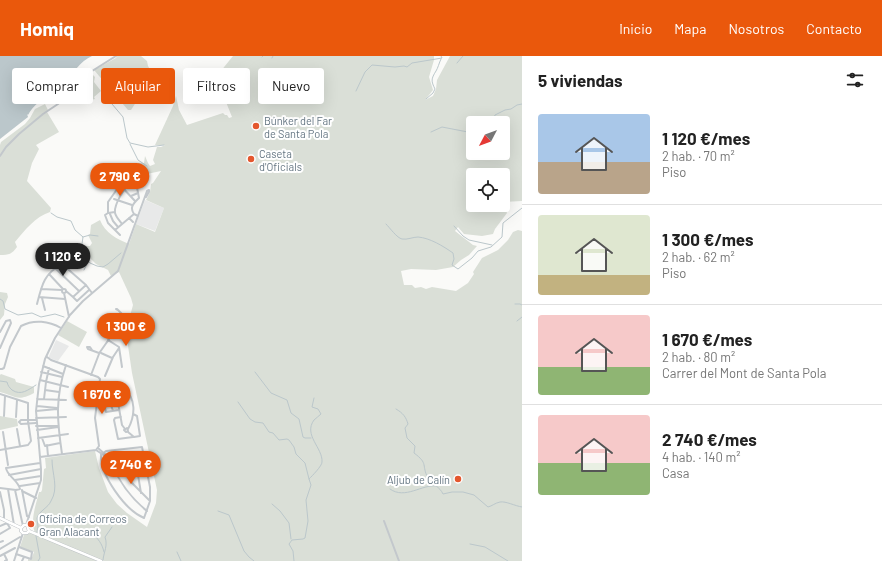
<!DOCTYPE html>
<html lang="es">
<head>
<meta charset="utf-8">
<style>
	:root { --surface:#fff; --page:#f2f2f2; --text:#222; --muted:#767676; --line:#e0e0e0; --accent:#ea580c }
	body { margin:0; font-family:Barlow,sans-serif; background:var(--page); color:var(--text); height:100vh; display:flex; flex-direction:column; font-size:15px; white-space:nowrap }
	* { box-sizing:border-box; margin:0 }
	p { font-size:13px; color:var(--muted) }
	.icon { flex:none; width:22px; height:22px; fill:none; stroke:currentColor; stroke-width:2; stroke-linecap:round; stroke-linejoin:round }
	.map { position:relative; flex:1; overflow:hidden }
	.drawer { display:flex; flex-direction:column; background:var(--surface); width:360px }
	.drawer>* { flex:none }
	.hud { position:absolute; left:12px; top:12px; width:380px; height:36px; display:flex; gap:8px }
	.needle { width:26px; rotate:229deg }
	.buttons { position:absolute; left:466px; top:60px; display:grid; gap:8px }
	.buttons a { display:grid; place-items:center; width:44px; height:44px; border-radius:4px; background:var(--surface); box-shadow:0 4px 16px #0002; font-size:20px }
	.price { position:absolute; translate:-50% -34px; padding:0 9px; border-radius:14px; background:var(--accent); color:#fff; font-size:13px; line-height:26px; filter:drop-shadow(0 1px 2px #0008) }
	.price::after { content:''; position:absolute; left:50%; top:24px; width:12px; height:9px; margin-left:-6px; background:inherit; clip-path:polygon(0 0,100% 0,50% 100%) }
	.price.selected { background:#222; color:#fff }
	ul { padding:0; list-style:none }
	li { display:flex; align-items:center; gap:12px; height:100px; padding:0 16px }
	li+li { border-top:1px solid var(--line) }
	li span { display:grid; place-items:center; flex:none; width:112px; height:80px; border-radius:4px; color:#555 }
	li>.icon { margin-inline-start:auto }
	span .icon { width:48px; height:48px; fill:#fffc; stroke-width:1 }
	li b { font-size:17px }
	h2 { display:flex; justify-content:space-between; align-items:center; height:48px; padding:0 16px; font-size:17px }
	.chip { padding:0 14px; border-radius:4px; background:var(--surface); box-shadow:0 4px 16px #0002; font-size:14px; line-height:36px }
	.chip.selected { background:var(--accent); color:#fff }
	header { display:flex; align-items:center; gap:24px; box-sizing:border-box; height:56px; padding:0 20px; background:var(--accent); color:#fff }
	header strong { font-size:19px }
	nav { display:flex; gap:22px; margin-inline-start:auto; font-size:14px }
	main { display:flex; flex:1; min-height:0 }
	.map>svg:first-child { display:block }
</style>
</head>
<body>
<header>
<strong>Homiq</strong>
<nav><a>Inicio</a><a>Mapa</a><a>Nosotros</a><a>Contacto</a></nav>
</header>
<main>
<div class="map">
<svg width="522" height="505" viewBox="0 0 522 505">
	<rect width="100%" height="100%" fill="#fafaf8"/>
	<path fill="#e8e9e9" d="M145 144 164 152 155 175 136 168Z
		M56 284 69 290 58 305 49 302V300Z"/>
	<path fill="#dadfd7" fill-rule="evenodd" d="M117 0H141L147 5 148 10 153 18 147 39 142 37 131 54H128L94 14 116 2Z
		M233 0H434V4L429 21 433 34 425 44 433 40 436 33 437 24 450 0H522V145L503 146V119H473V149H503V148L507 157 495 173 493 178 482 180 464 178 458 171 455 175 473 189 477 190 469 199 461 204 453 211 436 214 411 213 401 215 404 229H412L415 232 421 231 426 233 432 231 456 235 468 227 474 218 473 216 482 202 498 194 508 184 513 176 518 174 522 175V505H104L41 480V481L97 505H28V503L31 504 34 496 20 491 24 479 30 477 36 479C29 466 36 449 39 436H41L42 434 44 413 46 412 45 402 95 395 99 412 108 436 117 448 127 457 147 471 156 447 157 434 132 317 127 283 129 281 130 260 133 249 131 242 119 216 111 220 108 214 96 208 90 202 85 194 86 190H90L92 187 88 179 90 178 91 169 100 164C105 177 117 183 129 188L136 168 155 176 164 152 146 144 150 136 151 128 153 127 161 115 142 119 135 117 144 112 137 107H144L145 100 148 107 150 110 155 108 153 104 157 91H161L165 89H155L173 50 176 40 179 54 187 69 223 57 225 59H227L229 62 232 61 216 21ZM473 67H503V97H473Z
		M83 13 88 14 95 21 94 26 101 35 94 41 95 43 87 45 88 39 72 27 78 24 77 21 80 17H82Z
		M45 48 48 54 47 56 59 76 36 89 39 93 32 107 27 125 51 152 50 156C35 161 25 174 15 186L17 191C12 198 9 199 0 199V89L1 86 25 68 30 62 35 53Z
		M0 236 7 237 8 241 5 248 4 259 0 264Z
		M67 265 87 276 79 291 58 279Z
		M1 318 15 323 16 326 34 331V337C17 346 16 340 0 336V319Z
		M0 360 17 363 18 370 0 374Z"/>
	<path fill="#bbc7cb" d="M0 0H92C79 6 74 17 64 27L65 30C62 37 58 37 51 37 43 43 33 49 28 59L27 58 28 61 0 83Z"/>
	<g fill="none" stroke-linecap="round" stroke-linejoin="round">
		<path stroke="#bbc7cb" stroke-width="1" d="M262 1 263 0
			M272 2 273 0
			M457 7 463 0
			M356 35 365 16 372 9 395 11 404 10 407 11 412 7 442 2 441 0
			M426 43 433 37 435 33C431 25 431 23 436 15 438 12 439 7 441 3
			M112 48 123 61 127 82 130 87 148 91 164 89
			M492 67 495 59 505 54 511 53 517 49 522 48
			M431 76 442 71 473 77
			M130 88 138 104 147 110
			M51 157 57 161 71 165 75 174 83 181 82 188 79 194 90 207 97 210 103 211 108 208 121 197
			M386 168C390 172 397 182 402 183 407 184 413 181 418 181 430 182 443 190 453 197L454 203 452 209 458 213 472 202 478 195 491 191 502 181 503 167 522 152
			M454 170 463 180 469 184 492 189
			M83 181 90 179 98 180
			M84 214 88 206
			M0 243 3 245 5 253 18 259 32 257 41 261 55 258 64 261
			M515 248H520L522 249
			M517 265 522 261
			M255 316 271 337 287 344 291 357 299 363 303 381 305 382H311
			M0 325 7 326C8 330 9 331 12 334 21 340 28 334 36 329
			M238 346 250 363 255 366 263 367 269 376 273 377 279 384 287 383 289 384 294 391 296 398 305 407 309 423
			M396 353C403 357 406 361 408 368L405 372 407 382 415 390 414 397C429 408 421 409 428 422 432 428 440 431 443 438L452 436H463L474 439 488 451C492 450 495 447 500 446 506 445 515 450 522 451
			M390 433C405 444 422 428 436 430
			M272 448 280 455 289 467 291 483
			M218 455 229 459 244 495 249 501 254 505
			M37 476 38 471 37 462C40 454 48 452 51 445 59 432 52 418 52 404
			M92 477C98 483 102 487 104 496
			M36 480 40 502 38 505
			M470 488 485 491 508 505
			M177 496 181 505
			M103 504C104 495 108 490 105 481L112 471
			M294 505 293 495 289 488 292 484 303 483 305 482 308 465 306 444 311 429 309 423C312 420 322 410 322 406 323 392 303 379 314 364 316 362 319 360 321 358L318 353 312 351 314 342"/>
		<defs>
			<path id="major" d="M0 462 21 472
				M21 472V475L23 477H27L29 475
				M21 472 24 469H27L29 475
				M29 475 101 505"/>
		</defs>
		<use href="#major" stroke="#b5babe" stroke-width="3.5"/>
		<path stroke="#c3c8cc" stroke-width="2" d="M0 100 6 91 19 78 43 58 58 48 81 22 116 0
			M135 121 139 142C134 147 129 151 134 158L138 160
			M131 140 138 137
			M114 143 132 149
			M115 156 108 157 105 159 108 167 115 174 134 158
			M108 157V146L120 129 135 145
			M110 158 113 165 118 171
			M129 162 133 166
			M122 168C119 164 116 161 115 157 114 149 123 133 130 128
			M115 174 120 179
			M55 212 79 235
			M49 218 63 233
			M62 235a2 2 0 1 1 4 0a2 2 0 1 1-4 0Z
			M41 233 62 234
			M66 235 73 241 86 229
			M64 237 69 261
			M39 241 65 243
			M73 241 77 245 89 234
			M42 242 45 254
			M37 248C42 228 44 218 62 208L86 229 92 237
			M0 276 6 265 10 264 11 267 0 292
			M108 284 119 291 122 311
			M92 294 90 291H87L88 293 99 297
			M100 296 114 276 126 262 117 253H116L118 254
			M101 297 112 302
			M43 310 63 318
			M0 313H2L4 312 10 291 21 270C34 263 49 265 61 272
			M41 316 62 321
			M91 319 99 298
			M105 320 113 301 119 292
			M40 324 68 331
			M101 328 103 337 102 341 106 356 119 354
			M102 328H114
			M117 329 116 327 114 328 115 330C118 329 120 330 123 332 137 342 135 360 128 373
			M115 330 122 369 125 373
			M45 334 59 336
			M103 337 108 340 113 355
			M0 338 28 347V365L31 385 28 389 0 394
			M37 343 66 344
			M44 343 46 326 49 312
			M37 350 57 352
			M36 355 57 353
			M4 360 5 340
			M16 361 17 344
			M121 361 115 362 114 364 118 383 133 381
			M36 362 66 361
			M36 364H21L19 366 21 368 36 367
			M36 370H58
			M127 372 128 375 126 376 124 374Z
			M17 373 20 390
			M37 374 58 371
			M3 376 8 409
			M128 376 134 381 140 380 137 360 133 358
			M38 382 68 378
			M42 382 45 390 60 387
			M47 389 48 400
			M98 392 108 401
			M96 394 111 404 144 399
			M62 398C57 364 55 342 66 309
			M101 398C100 419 125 454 144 462L150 445 131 426 126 402
			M102 398 106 395 142 391 150 431V445
			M40 401 96 394 99 390 95 362 100 323 98 321 51 304 47 301
			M135 401 141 437
			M114 404V406L112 408C120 428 131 442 147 455
			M9 419 41 413
			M15 424 41 420
			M20 430 40 427
			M0 432 16 434 20 433C18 424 7 420 6 412L40 407
			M8 433 14 469
			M15 434 23 470
			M22 434 27 460 29 461
			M22 435 36 442
			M0 436 4 454V464
			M384 465 399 505
			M26 469 41 424V413L36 355 39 328 45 303 55 282 70 259 83 245 118 215 147 135 149 134V136L146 141
			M0 470 7 467 10 472 0 478
			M0 486 3 485
			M0 493 20 481
			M4 498 7 504 5 505
			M16 498 31 503 32 496 19 491
			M0 500 15 492
			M14 505 23 477
			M22 505 24 501"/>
		<use href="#major" stroke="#fff" stroke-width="2.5"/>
	</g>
	<g fill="#e4572e" stroke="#fff" stroke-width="1.5">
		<circle cx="256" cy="70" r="4"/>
		<circle cx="251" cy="103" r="4"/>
		<circle cx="458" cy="423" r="4"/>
		<circle cx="31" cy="468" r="4"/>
	</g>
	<g text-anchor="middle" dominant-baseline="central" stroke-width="4" stroke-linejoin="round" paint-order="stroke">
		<g font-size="11" fill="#657683" stroke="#fff" text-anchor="start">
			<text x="264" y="64">Búnker del Far<tspan x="264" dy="13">de Santa Pola</tspan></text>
			<text x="259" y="97">Caseta<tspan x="259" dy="13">d'Oficials</tspan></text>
			<text x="450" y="423" text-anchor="end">Aljub de Calín</text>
			<text x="39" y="462">Oficina de Correos<tspan x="39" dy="13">Gran Alacant</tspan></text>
		</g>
	</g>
</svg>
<div class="buttons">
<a><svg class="needle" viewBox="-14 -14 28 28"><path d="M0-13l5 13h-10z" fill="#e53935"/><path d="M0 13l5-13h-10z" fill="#767676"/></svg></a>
<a><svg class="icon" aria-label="locate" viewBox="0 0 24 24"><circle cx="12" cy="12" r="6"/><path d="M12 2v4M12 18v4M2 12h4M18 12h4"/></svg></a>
</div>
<b class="price" style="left:120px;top:141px">2 790 €</b>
<b class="price selected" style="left:63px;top:221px">1 120 €</b>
<b class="price" style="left:126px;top:291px">1 300 €</b>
<b class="price" style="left:102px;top:359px">1 670 €</b>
<b class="price" style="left:131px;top:429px">2 740 €</b>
<div class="hud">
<a class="chip">Comprar</a>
<a class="chip selected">Alquilar</a>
<a class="chip">Filtros</a>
<a class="chip">Nuevo</a>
</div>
</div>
<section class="drawer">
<h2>5 viviendas<svg class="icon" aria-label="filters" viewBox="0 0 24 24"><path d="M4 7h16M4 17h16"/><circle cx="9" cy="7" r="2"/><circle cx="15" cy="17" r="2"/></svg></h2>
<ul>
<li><span style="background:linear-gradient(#a9c7e8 60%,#b9a48a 0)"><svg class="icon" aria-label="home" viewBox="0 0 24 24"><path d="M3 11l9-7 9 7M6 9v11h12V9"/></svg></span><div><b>1 120 €/mes</b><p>2 hab. · 70 m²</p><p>Piso</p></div></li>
<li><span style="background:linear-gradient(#dfe7d0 75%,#c2b280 0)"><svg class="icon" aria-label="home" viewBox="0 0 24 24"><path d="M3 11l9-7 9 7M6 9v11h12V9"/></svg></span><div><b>1 300 €/mes</b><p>2 hab. · 62 m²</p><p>Piso</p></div></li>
<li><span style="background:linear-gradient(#f6c9c9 65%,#8fb573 0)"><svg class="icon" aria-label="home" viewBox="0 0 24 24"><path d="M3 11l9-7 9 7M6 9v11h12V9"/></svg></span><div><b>1 670 €/mes</b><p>2 hab. · 80 m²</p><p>Carrer del Mont de Santa Pola</p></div></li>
<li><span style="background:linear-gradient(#f6c9c9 60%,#8fb573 0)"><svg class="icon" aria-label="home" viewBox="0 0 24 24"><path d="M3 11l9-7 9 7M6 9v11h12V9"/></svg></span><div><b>2 740 €/mes</b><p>4 hab. · 140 m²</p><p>Casa</p></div></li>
</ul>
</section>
</main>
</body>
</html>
